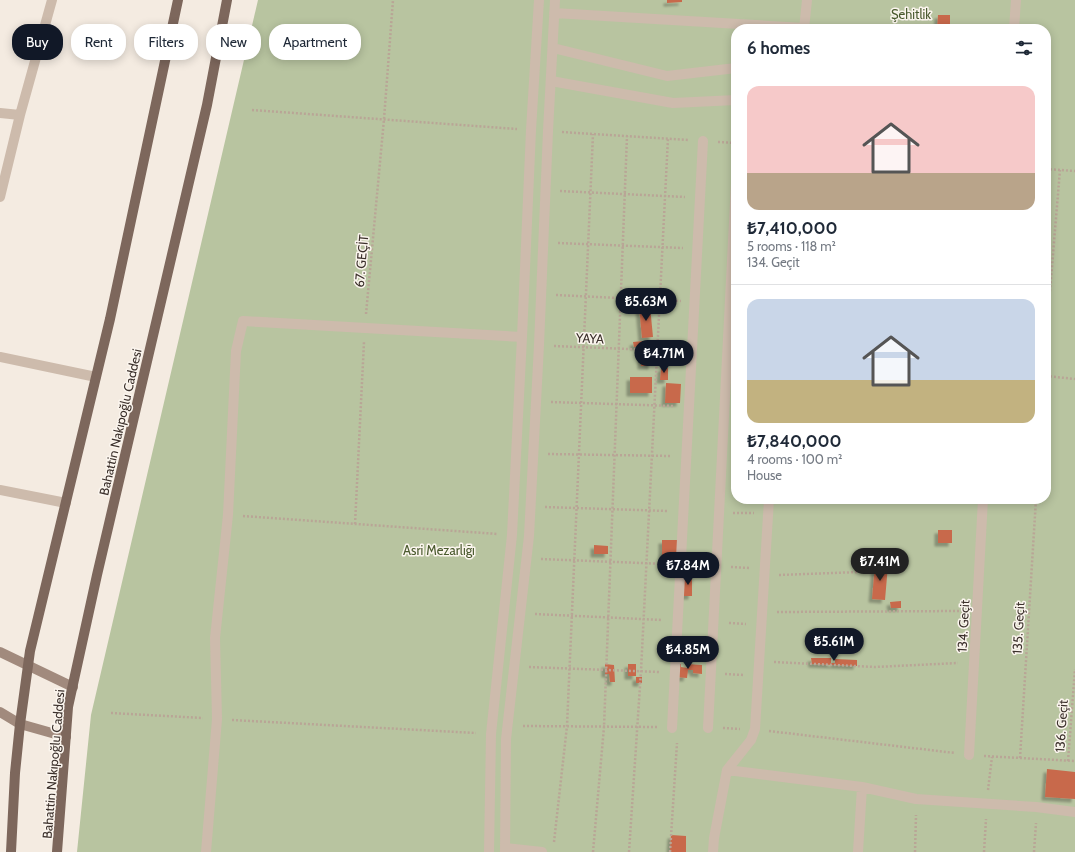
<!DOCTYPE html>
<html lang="en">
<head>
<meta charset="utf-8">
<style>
	:root { --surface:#fff; --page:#f6f6f7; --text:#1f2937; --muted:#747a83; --line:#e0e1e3; --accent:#111827 }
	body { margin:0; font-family:Cabin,sans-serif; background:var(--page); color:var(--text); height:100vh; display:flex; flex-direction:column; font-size:15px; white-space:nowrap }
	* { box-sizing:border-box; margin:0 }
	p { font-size:13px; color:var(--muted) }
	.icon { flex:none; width:22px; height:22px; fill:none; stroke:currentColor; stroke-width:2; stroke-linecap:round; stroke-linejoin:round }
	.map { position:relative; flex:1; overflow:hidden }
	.drawer { position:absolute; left:731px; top:24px; width:320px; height:480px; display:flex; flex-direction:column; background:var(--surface); border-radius:16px; box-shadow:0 2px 10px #0003 }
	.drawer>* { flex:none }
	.banner { position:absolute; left:12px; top:24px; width:380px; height:36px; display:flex; gap:8px }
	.price { position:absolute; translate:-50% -34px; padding:0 9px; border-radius:14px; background:var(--accent); color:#fff; font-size:13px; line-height:26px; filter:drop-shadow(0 1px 2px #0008) }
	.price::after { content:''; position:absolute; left:50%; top:24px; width:12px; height:9px; margin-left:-6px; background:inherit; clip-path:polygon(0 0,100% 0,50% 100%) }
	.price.active { background:#222; color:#fff }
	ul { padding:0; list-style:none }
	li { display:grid; align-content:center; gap:8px; height:212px; padding:0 16px }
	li+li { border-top:1px solid var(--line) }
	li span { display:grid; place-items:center; height:124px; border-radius:12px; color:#555 }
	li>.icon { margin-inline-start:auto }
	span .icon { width:72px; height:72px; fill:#fffc; stroke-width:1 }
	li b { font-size:17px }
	h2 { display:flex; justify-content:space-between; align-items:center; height:48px; padding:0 16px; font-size:17px }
	.tag { padding:0 14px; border-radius:16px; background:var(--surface); box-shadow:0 2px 10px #0003; font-size:14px; line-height:36px }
	.tag.active { background:var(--accent); color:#fff }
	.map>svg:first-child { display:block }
</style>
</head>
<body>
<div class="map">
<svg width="1075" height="852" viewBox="0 0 1075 852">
	<defs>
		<filter id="shadow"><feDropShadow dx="-3.5" dy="3.5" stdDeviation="1" flood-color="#0004"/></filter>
	</defs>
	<rect width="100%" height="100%" fill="#f4ebe1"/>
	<path fill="#b8c4a0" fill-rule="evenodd" d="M258 0H1075V852H77L91 715ZM736 29H1046V499H736Z"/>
	<path fill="#c8694b" filter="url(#shadow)" d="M667 0H682V2L667 3Z
		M938 15H950V29H937Z
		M650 306 653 337 642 338 639 307Z
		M643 341V346L634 347 633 342Z
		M641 355H652V366H641Z
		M661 368H668V380H660Z
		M630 377H652V393H630Z
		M666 383 681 384 680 403H665Z
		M938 530H952V543H938Z
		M662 540H677V558H662Z
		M594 545 608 546V554H594Z
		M875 564 888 565 885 600 872 599Z
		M692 575V596H683V576Z
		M901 601V608H891L890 602Z
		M811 658H831V663H835V659L857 660V666L812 664Z
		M605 664 614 665 615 682H610L609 674H605Z
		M628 664H636V676H628Z
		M676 664H681V667L687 668V664L702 665V674L693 673V670H688L687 678 676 677Z
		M636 677H642V683H636Z
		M1047 769 1075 772V799L1045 797Z
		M671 835 686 836V852H670Z"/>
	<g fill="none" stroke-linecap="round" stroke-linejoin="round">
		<path stroke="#b9a596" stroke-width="2.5" stroke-dasharray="2 2" stroke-linecap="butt" d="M252 110 517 129
			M562 132 689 140
			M718 142 736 143
			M1046 169 1075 171
			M560 191 685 197
			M558 243 683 248
			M556 295 681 301
			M366 314 384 119 393 0
			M1046 339 1060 170
			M554 346 677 351
			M1046 376 1075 379
			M551 402 674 406
			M548 454 671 456
			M545 507 668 511
			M733 513H754
			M243 516 498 534
			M355 524 364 342
			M541 559 666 564
			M731 567 750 568
			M779 575 859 572
			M777 612 962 611
			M535 614 662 620
			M729 623 746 624
			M774 662 875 667 958 663
			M529 667 660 672
			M725 674 744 675
			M111 713 203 718
			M232 720 476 733
			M523 726 658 727
			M723 728 740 729
			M769 731 955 753
			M984 756 1075 761
			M1020 758 1036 499
			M1068 761 1075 669
			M988 790 992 757
			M554 842 567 726 593 134
			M593 852 604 727 627 136
			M629 852 641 671 668 138
			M670 852 677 743
			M915 852 916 815
			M984 852 986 819
			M1034 852 1036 823"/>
		<path stroke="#cdbbac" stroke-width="10" d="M554 13 804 28
			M804 29 807 0
			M1014 29 1016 0
			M553 48 667 76 736 68
			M551 81 673 103 736 100
			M672 728 703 141
			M708 728 736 183
			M727 770 862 787 916 799 1036 807 1075 812
			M206 852 217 719 215 638 228 515 236 351 243 321 522 337
			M489 852 491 734 512 535 522 337 531 130 539 0
			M505 852 506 739 529 536 539 345 548 131 555 0
			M713 852 714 838 727 770 751 740 755 729 769 499
			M858 852 862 787"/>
		<path stroke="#cdbbac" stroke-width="10" d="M0 113 20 115
			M0 197 20 115 52 0
			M0 357 96 377
			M0 490 66 503
			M969 755 983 499
			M505 848 542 852"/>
		<path stroke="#a18a7d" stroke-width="10" d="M0 652 73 687
			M0 712 20 724 66 737"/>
		<path stroke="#7d675c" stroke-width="10" d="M11 852 15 773 20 724 30 651 110 319 178 0
			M57 852 68 707 97 575 207 105 227 0"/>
	</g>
	<g text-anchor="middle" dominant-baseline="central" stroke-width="3" stroke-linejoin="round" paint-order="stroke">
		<g font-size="13" fill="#4a5a2e" stroke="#fbf5ee">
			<text x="911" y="14">Şehitlik</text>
			<text x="439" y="550">Asri Mezarlığı</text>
		</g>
		<g font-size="13" fill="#3b302b" stroke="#fbf5ee">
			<text transform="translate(361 261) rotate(-85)">67. GEÇİT</text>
			<text transform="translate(590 338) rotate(3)">YAYA</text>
			<text transform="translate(120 422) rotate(-77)">Bahattin Nakıpoğlu Caddesi</text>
			<text transform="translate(963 626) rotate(-87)">134. Geçit</text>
			<text transform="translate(1018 628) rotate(-87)">135. Geçit</text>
			<text transform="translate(1061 726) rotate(-86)">136. Geçit</text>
			<text transform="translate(53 764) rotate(-85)">Bahattin Nakıpoğlu Caddesi</text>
		</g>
	</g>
</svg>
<b class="price" style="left:646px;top:322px">₺5.63M</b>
<b class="price" style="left:664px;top:374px">₺4.71M</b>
<b class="price active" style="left:880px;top:582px">₺7.41M</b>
<b class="price" style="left:688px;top:586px">₺7.84M</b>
<b class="price" style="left:834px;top:662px">₺5.61M</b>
<b class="price" style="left:688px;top:670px">₺4.85M</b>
<div class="banner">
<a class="tag active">Buy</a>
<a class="tag">Rent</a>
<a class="tag">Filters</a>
<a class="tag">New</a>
<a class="tag">Apartment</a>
</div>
<section class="drawer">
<h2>6 homes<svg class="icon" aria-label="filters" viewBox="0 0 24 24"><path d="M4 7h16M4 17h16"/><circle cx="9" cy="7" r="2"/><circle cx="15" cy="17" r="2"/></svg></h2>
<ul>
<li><span style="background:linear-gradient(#f6c9c9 70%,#b9a48a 0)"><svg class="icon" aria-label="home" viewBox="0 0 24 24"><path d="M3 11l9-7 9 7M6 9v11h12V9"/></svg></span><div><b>₺7,410,000</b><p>5 rooms · 118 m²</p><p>134. Geçit</p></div></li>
<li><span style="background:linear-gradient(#c9d6e8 65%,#c2b280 0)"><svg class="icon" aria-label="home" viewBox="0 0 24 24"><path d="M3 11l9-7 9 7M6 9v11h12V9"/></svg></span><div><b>₺7,840,000</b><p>4 rooms · 100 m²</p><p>House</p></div></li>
</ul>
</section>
</div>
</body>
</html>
